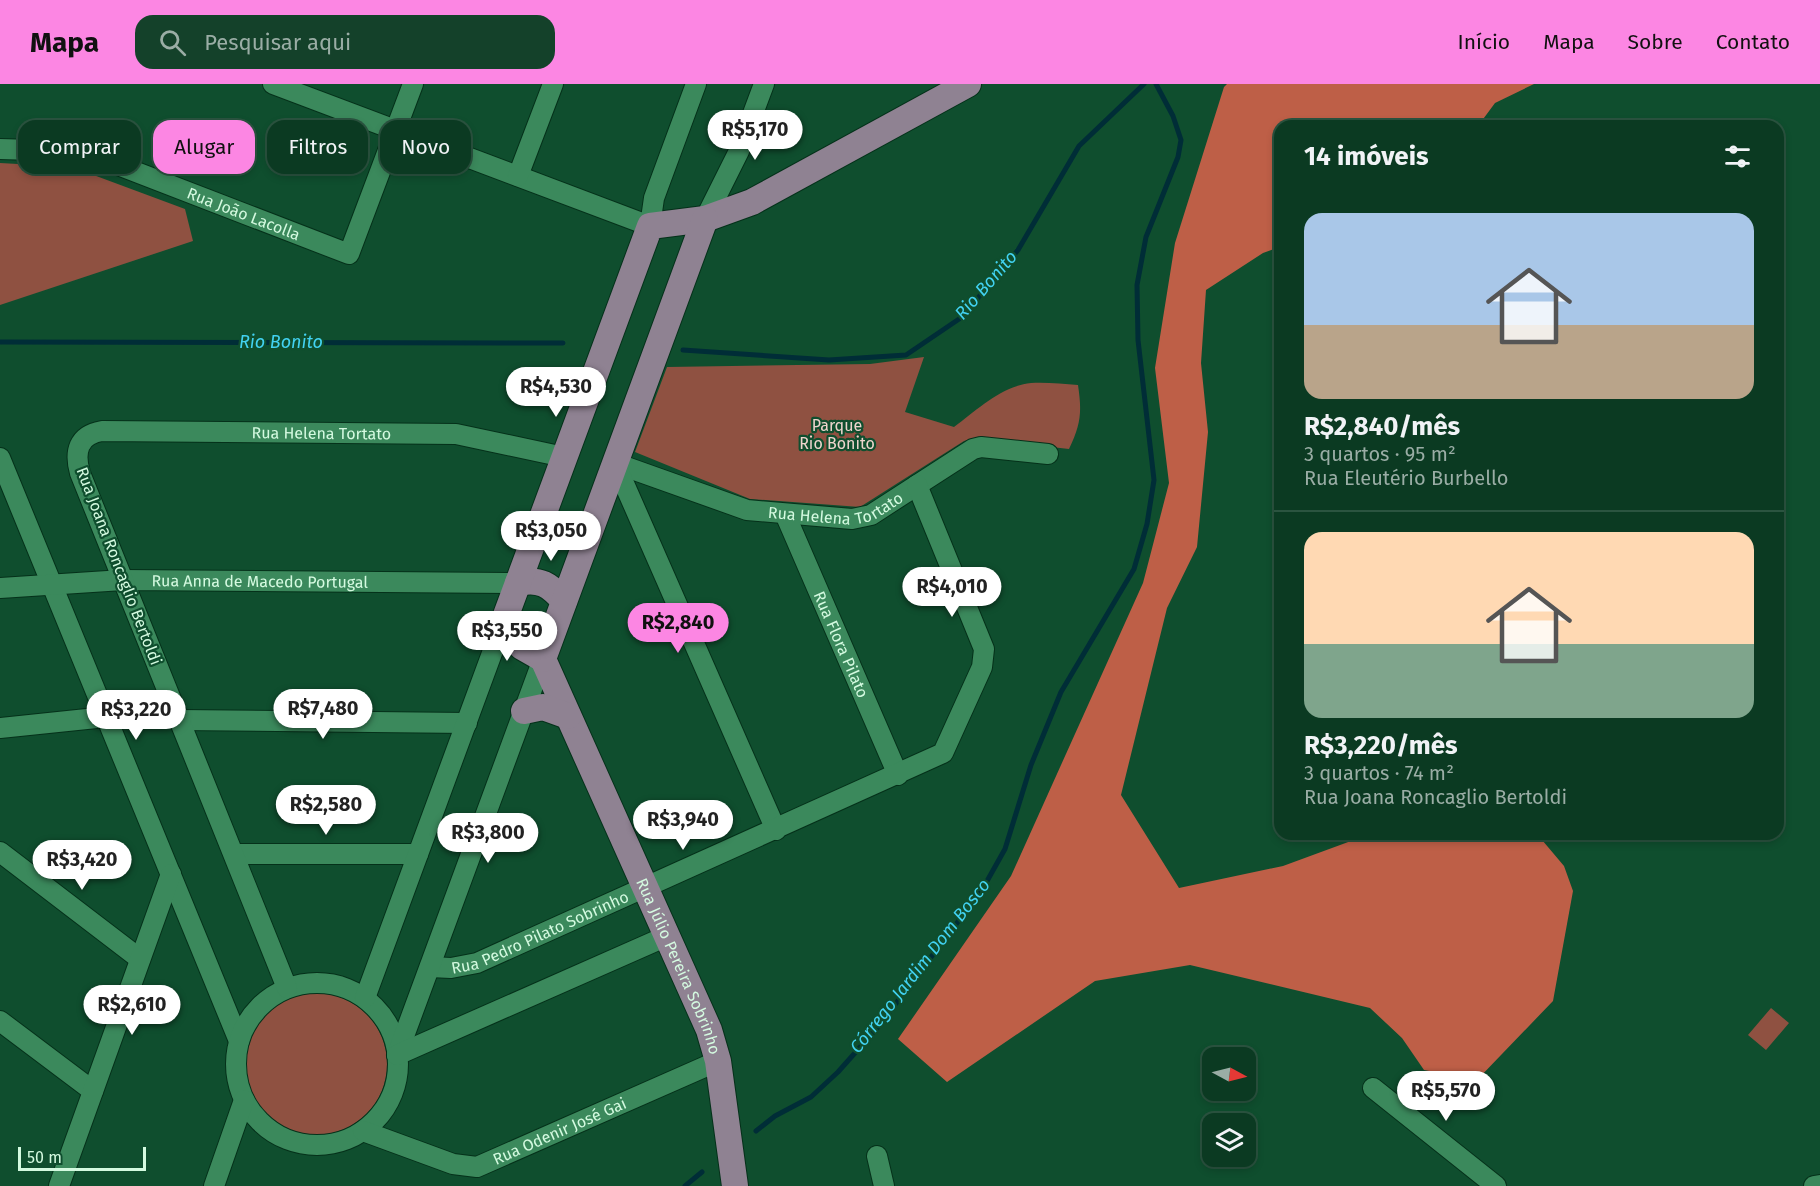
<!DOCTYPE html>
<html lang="pt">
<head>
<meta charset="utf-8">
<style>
	:root { --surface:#0b3a22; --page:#14412a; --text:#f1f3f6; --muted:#9aada5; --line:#2b5440; --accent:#fc86e3 }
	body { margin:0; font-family:"Fira Sans",sans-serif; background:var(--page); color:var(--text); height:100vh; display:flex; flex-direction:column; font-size:22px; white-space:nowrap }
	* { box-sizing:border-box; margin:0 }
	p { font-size:20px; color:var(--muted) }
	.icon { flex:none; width:33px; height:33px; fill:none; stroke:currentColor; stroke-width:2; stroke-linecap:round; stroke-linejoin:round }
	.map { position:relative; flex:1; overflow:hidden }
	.sheet { position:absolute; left:1274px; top:36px; width:510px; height:720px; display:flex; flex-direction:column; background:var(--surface); border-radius:18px; box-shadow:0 3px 9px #0003,0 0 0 2px var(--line) }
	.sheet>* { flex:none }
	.top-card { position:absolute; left:18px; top:36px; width:570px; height:54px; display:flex; gap:12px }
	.needle { width:39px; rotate:97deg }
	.fabs { position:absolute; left:1202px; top:963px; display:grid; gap:12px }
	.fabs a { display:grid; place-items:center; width:54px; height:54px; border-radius:12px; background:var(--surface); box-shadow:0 3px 9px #0003,0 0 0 2px var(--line); font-size:30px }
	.scale { position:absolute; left:18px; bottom:15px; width:128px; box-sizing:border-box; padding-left:6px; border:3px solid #d4fae0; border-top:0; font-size:16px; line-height:21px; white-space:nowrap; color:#d4fae0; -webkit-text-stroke:4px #0f4e2e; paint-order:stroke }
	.price { position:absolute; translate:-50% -51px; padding:0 14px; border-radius:21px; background:#fff; color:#222; font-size:20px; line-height:39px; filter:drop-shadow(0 2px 3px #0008) }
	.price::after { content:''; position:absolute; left:50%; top:36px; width:18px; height:14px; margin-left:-9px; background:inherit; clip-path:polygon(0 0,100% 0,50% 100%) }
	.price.selected { background:var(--accent); color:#111 }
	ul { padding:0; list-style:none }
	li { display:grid; align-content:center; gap:12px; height:318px; padding:0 30px }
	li+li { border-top:2px solid var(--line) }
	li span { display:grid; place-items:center; height:186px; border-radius:18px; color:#555 }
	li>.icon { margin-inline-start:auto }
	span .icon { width:108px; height:108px; fill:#fffc; stroke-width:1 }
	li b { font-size:26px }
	h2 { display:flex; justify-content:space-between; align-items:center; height:72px; padding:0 30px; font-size:26px }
	.chip { padding:0 21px; border-radius:18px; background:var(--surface); box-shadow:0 3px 9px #0003,0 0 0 2px var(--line); font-size:21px; line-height:54px }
	.chip.selected { background:var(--accent); color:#111 }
	header { display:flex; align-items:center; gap:36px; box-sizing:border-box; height:84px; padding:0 30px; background:var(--accent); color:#111 }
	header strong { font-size:28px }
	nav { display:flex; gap:33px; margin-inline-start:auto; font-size:21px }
	.search { width:420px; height:54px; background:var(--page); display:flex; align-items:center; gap:15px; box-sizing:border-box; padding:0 21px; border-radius:18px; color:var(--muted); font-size:22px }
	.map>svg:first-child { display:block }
</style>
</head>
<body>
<header>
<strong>Mapa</strong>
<div class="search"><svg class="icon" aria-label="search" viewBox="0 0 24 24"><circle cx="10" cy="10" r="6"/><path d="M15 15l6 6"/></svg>Pesquisar aqui</div>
<nav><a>Início</a><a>Mapa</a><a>Sobre</a><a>Contato</a></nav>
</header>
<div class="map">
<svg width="1820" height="1102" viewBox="0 0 1820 1102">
	<rect width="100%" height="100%" fill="#0f4e2e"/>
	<path fill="#8f5141" d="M0 79 72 83 185 125 193 157 0 221Z
		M924 273 905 328 954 343C977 326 1001 302 1031 299 1046 298 1063 300 1078 301 1082 328 1081 340 1069 365L973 354 964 357 860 423 750 415 635 368 667 283 870 280Z
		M245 980a71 71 0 1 1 142 0a71 71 0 1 1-142 0Z
		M1771 924 1789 939 1766 966 1748 951Z"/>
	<path fill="#be5f47" d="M1227 0H1534L1495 19 1478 42H1280L1279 163 1263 169 1206 206 1201 279 1208 348 1197 463 1167 524 1121 711 1179 804 1283 782 1370 750H1537L1564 782 1573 807 1553 917 1477 996 1424 986 1402 954 1370 924 1190 881 1095 897 947 998 898 955 1011 792 1143 499 1169 399 1155 284 1175 159 1224 3Z"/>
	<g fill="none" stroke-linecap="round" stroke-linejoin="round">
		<path stroke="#002d37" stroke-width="5" d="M0 258 563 259
			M683 266 829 276 906 271 962 233 1018 166 1079 62 1144 0
			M756 1047 775 1032 811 1013 838 988 878 943 982 806 1005 765 1031 681 1061 608 1134 485 1147 440 1154 396 1138 256 1137 201 1146 153 1178 73 1181 56 1173 32 1156 0
			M685 1102 702 1088"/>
		<defs>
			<g id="minor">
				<path d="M273 0 650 142 654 114 696 0"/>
				<path id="s1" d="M0 65 67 67 92 71 349 170 413 0"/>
				<path d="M518 92 553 0"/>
				<path d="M705 135 739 67 764 0"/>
				<path d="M0 374 239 957"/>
				<path id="s2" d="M615 379 747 426 852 435 871 431 973 365 981 363 1048 370"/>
				<path d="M615 379 776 746"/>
				<path id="s3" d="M785 430 898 691"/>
				<path id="s4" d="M0 504 123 496 518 499"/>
				<path d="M179 636 467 639"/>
				<path d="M0 644 106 633"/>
				<path d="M0 768 140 875"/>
				<path d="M234 770H418"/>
				<path id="s5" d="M430 883 451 884 477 879 943 669 982 583 984 565 917 401"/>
				<circle cx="317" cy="980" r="81"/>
				<path id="s6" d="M287 904 80 389C74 368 78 351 102 347L456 350 564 373"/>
				<path d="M365 914 502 542"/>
				<path d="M0 937 93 1007"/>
				<path d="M397 971 543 575"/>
				<path d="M397 971 667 852"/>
				<path d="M1373 1004 1496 1102"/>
				<path id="s7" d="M363 1047 453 1080 477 1083 718 977"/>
				<path d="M877 1072 884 1102"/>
				<path d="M59 1102 171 790"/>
				<path d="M214 1102 244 1016"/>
				<path d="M1814 1102 1820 1101"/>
			</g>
			<g id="major">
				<path d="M518 499C540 494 550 501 564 517"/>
				<path d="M543 575 522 563 502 542 650 142 705 135 752 118 968 0"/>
				<path id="s8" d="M543 575 709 946 718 977 735 1102"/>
				<path d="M543 575 705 135"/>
				<path d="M524 627 543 623 568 632"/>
			</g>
		</defs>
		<use href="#minor" stroke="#05311a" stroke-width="22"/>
		<use href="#major" stroke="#05311a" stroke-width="28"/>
		<use href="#minor" stroke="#3b895c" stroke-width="20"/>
		<use href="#major" stroke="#8f8292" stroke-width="26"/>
	</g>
	<g text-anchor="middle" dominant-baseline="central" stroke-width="4.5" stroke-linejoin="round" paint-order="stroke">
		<g font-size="16" fill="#d4fae0" stroke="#0f4e2e">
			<text stroke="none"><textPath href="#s1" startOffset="255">Rua João Lacolla</textPath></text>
			<text stroke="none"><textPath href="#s6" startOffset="830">Rua Helena Tortato</textPath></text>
			<text stroke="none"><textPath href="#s2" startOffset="231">Rua Helena Tortato</textPath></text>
			<text transform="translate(119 482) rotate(69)">Rua Joana Roncaglio Bertoldi</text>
			<text stroke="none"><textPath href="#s4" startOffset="260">Rua Anna de Macedo Portugal</textPath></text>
			<text stroke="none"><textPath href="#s3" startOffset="142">Rua Flora Pilato</textPath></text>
			<text stroke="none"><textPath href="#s5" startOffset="117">Rua Pedro Pilato Sobrinho</textPath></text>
			<text stroke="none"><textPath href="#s8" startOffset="336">Rua Júlio Pereira Sobrinho</textPath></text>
			<text stroke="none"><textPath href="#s7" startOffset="210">Rua Odenir José Gai</textPath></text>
		</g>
		<g font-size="16" fill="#eed4cd" stroke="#0f4e2e">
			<text x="837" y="341">Parque<tspan x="837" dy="18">Rio Bonito</tspan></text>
		</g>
		<g font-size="18" font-style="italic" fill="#42d2f1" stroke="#0f4e2e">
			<text transform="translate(986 201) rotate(-49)">Rio Bonito</text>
			<text x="281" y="258">Rio Bonito</text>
			<text transform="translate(920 882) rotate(-52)">Córrego Jardim Dom Bosco</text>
		</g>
	</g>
</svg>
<div class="fabs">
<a><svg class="needle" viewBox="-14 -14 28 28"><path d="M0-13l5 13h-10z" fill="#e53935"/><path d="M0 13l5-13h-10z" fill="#9aada5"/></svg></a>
<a><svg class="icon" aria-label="layers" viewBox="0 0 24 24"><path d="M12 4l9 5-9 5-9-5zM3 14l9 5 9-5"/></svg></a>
</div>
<div class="scale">50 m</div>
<b class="price" style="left:755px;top:77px">R$5,170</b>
<b class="price" style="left:556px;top:334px">R$4,530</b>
<b class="price" style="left:551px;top:478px">R$3,050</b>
<b class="price" style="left:952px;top:534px">R$4,010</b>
<b class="price selected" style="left:678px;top:570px">R$2,840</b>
<b class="price" style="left:507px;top:578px">R$3,550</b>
<b class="price" style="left:323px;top:656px">R$7,480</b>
<b class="price" style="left:136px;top:657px">R$3,220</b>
<b class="price" style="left:326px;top:752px">R$2,580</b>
<b class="price" style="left:683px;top:767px">R$3,940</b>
<b class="price" style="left:488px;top:780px">R$3,800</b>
<b class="price" style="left:82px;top:807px">R$3,420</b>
<b class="price" style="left:132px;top:952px">R$2,610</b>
<b class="price" style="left:1446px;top:1038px">R$5,570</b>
<div class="top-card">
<a class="chip">Comprar</a>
<a class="chip selected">Alugar</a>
<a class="chip">Filtros</a>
<a class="chip">Novo</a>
</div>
<section class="sheet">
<h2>14 imóveis<svg class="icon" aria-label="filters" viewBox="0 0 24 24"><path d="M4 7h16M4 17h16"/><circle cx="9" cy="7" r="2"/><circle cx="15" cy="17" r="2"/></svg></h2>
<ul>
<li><span style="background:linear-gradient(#a9c7e8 60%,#b9a48a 0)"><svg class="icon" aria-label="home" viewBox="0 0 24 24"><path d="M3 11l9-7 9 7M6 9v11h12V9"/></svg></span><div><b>R$2,840/mês</b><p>3 quartos · 95 m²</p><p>Rua Eleutério Burbello</p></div></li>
<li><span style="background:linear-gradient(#ffd9b3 60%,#7fa58c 0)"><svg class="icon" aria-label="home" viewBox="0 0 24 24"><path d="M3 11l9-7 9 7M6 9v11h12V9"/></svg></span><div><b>R$3,220/mês</b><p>3 quartos · 74 m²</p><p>Rua Joana Roncaglio Bertoldi</p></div></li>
</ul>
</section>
</div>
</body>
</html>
